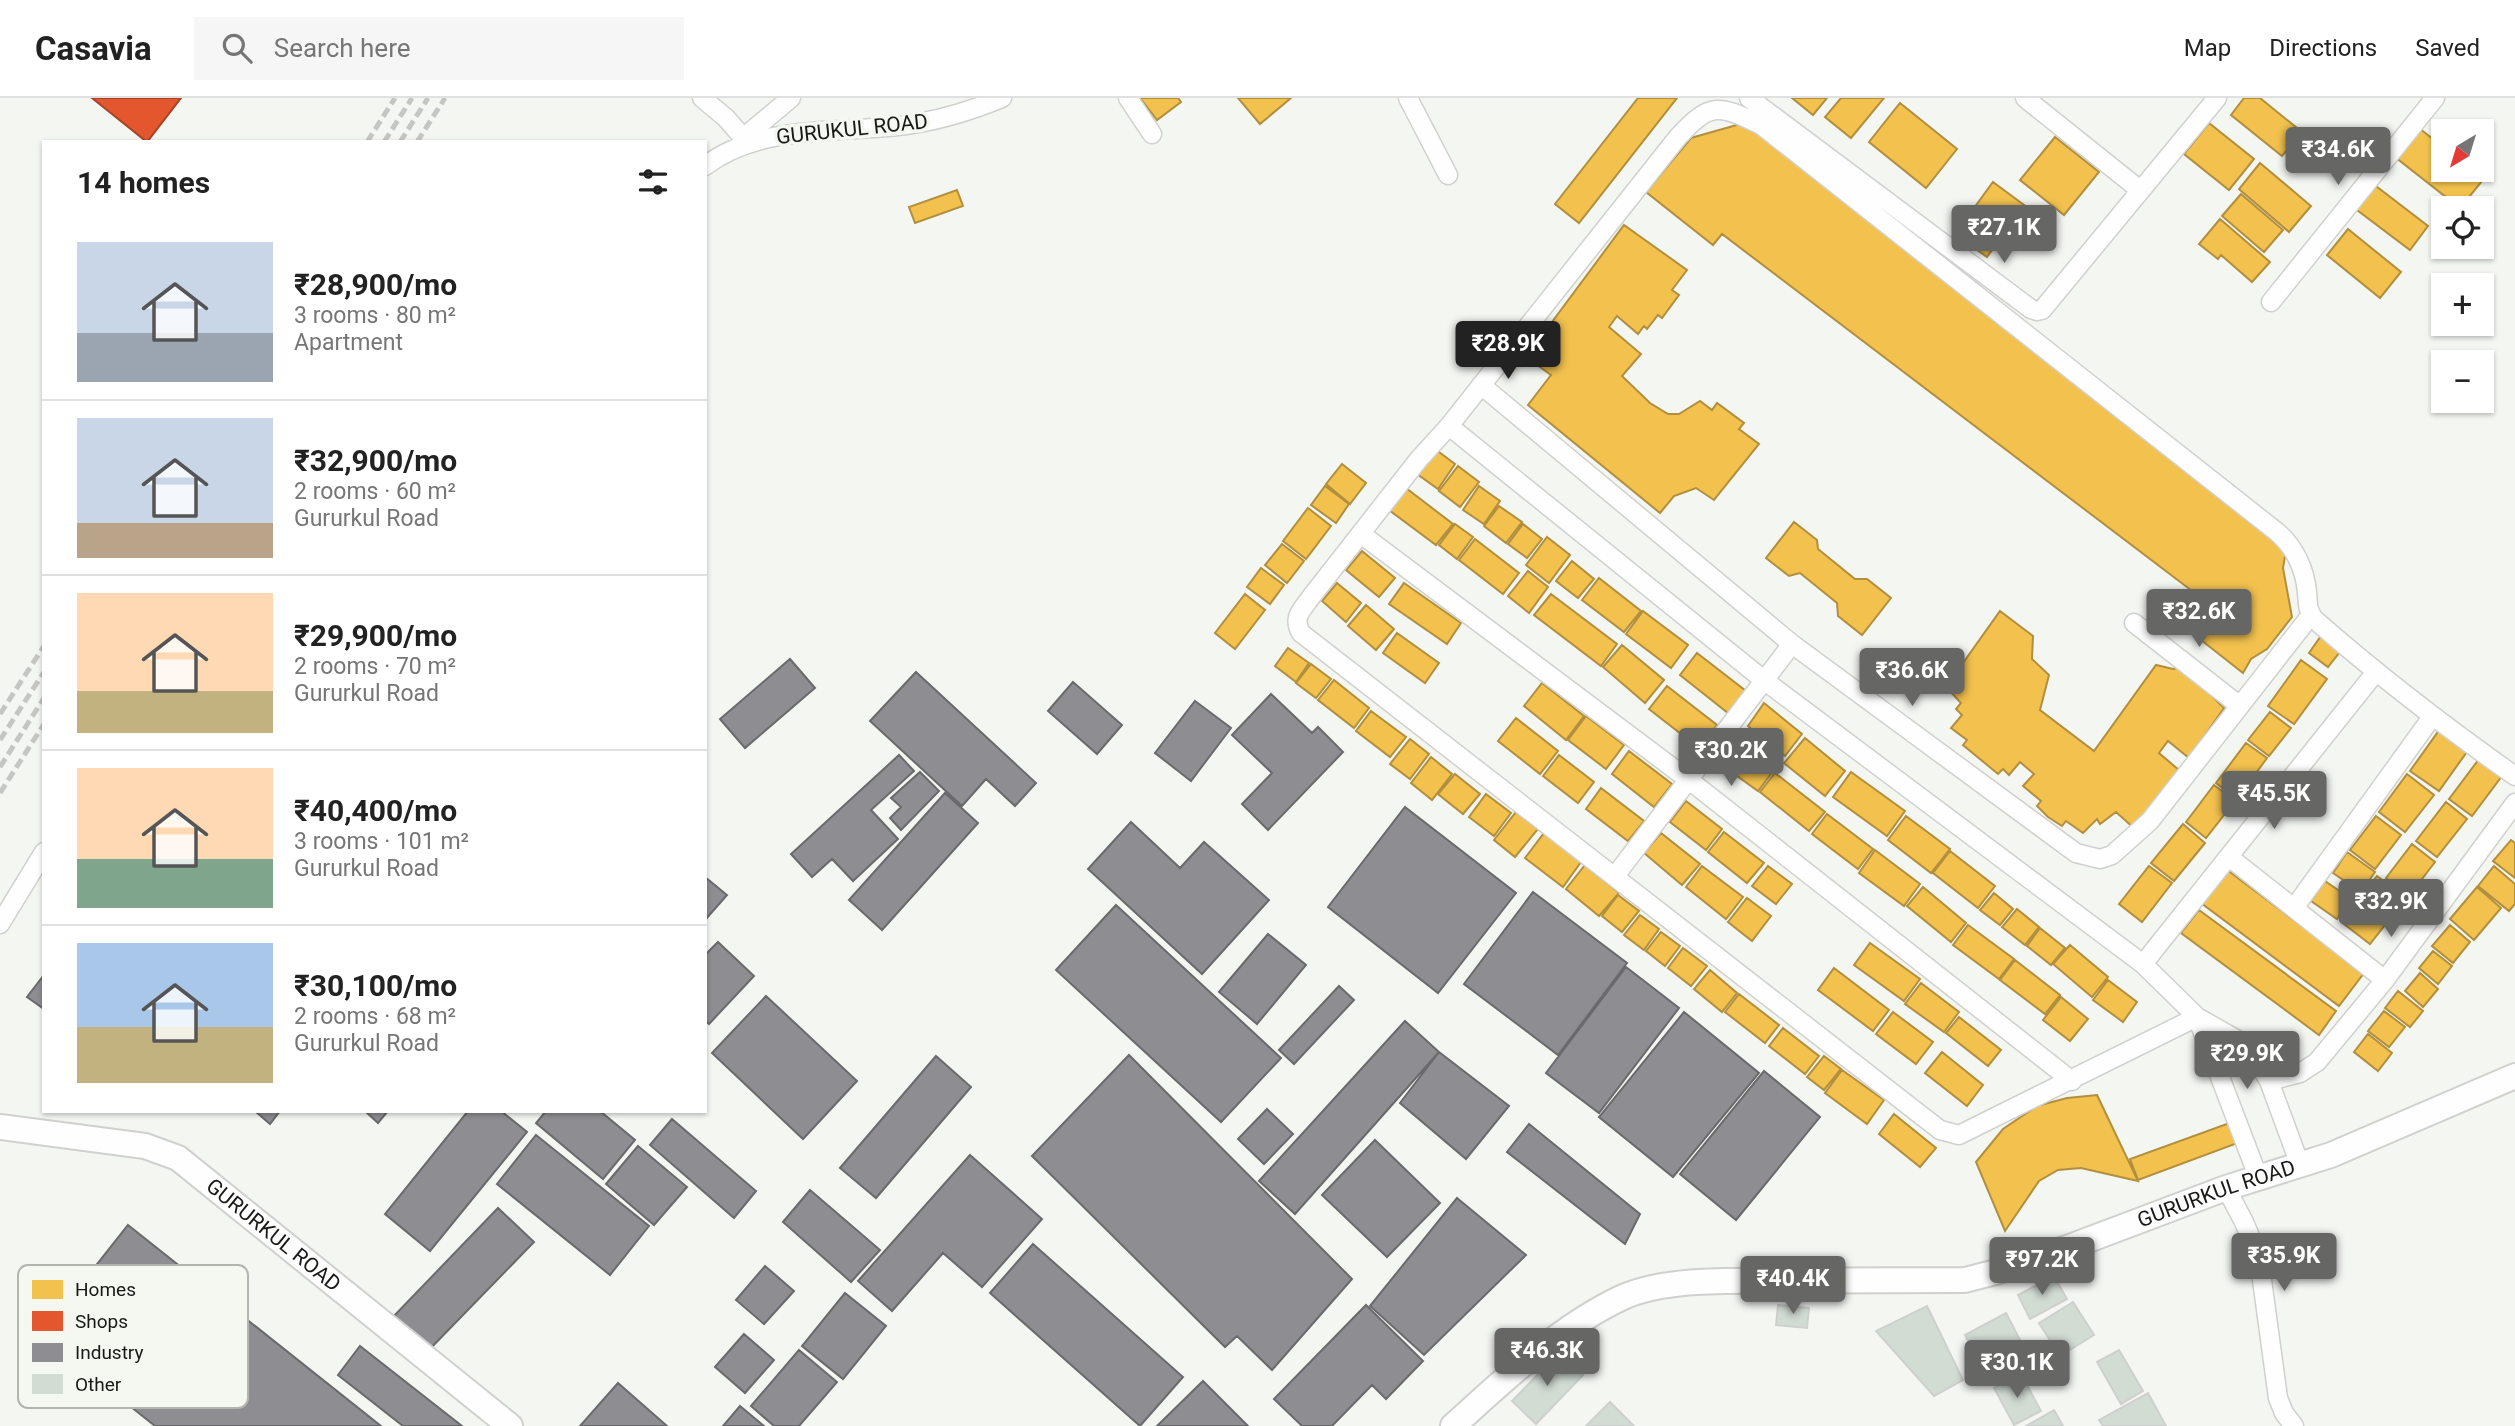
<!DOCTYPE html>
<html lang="en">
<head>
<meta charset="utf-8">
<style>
	:root { --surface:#fff; --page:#f6f6f6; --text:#222; --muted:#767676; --line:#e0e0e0; --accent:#666664 }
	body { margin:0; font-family:Roboto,sans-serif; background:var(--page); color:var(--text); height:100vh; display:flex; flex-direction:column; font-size:26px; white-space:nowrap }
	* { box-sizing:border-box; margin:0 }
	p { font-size:23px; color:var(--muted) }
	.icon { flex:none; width:38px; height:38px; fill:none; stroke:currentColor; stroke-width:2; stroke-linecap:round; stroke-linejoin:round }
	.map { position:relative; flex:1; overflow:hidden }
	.panel { position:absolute; left:42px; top:42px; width:665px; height:973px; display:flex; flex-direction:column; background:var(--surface); border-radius:0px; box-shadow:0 2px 5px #0004 }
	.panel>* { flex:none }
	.needle { width:46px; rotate:218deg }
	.fabs { position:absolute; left:2431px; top:21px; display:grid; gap:14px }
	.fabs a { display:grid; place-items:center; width:63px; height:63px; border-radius:0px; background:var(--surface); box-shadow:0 2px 5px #0004; font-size:35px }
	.price { position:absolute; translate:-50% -60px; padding:0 16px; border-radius:7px; background:var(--accent); color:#fff; font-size:23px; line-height:46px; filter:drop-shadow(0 2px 4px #0008) }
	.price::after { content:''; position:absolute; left:50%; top:42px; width:21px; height:16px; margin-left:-10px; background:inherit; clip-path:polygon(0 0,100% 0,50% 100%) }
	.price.selected { background:#222; color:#fff }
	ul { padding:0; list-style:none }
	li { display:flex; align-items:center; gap:21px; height:175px; padding:0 35px }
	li+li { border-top:2px solid var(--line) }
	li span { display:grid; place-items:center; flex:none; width:196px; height:140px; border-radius:0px; color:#555 }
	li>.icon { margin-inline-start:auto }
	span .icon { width:84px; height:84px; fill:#fffc; stroke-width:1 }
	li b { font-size:30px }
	h2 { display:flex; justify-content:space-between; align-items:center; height:84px; padding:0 35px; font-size:30px }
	header { display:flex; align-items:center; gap:42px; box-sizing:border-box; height:98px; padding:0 35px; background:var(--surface); border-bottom:2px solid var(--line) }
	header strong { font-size:33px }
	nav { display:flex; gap:38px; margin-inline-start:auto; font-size:24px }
	.search { width:490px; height:63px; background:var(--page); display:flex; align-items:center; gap:18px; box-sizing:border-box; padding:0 24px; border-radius:0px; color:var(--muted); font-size:26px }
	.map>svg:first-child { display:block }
</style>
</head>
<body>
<header>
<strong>Casavia</strong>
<div class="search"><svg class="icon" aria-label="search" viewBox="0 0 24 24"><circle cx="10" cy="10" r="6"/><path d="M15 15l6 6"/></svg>Search here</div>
<nav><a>Map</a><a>Directions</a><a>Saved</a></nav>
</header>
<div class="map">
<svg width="2515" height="1328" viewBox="0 0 2515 1328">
	<rect width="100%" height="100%" fill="#f4f6f2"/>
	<path fill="#f2c14e" stroke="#b18f3e" stroke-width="2" d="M1140 0H1178L1181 4 1157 22Z
		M1238 0H1291L1260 26Z
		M1638 0H1677L1579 125 1555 106Z
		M1792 0H1827L1813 17Z
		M1841 0H1884L1851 40 1825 19Z
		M2244 0H2260L2302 34 2282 58 2231 17Z
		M1900 5 1957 51 1926 90 1869 44Z
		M1747 24 2287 446 2283 470 2292 519 2267 551 2251 561 2243 575 2182 527 2200 499 1722 136 1713 147 1646 94 1691 40Z
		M2209 25 2254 61 2229 92 2184 56Z
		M2419 30 2443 49V72H2471L2483 82 2460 110 2395 59Z
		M2055 39 2099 74 2064 117 2020 82Z
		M2260 65 2311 108 2289 134 2239 91Z
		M1993 84 2024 107 1987 159 1955 136Z
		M2372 85 2428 128 2410 152 2353 109Z
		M957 92 963 108 915 125 909 109Z
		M2241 96 2283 132 2264 154 2222 118Z
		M2220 121 2270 164 2252 184 2221 157 2218 161 2199 146Z
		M1624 127 1687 172 1672 192 1679 197 1662 220 1658 217 1647 231 1644 228 1638 236 1617 218 1609 229 1641 256 1622 278 1650 305 1668 316H1679L1700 303 1712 312 1717 305 1744 325 1739 331 1759 346 1714 402 1696 390 1674 398 1660 415 1528 307 1551 277 1526 259Z
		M2348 131 2401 174 2380 200 2327 157Z
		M1435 351 1455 366 1438 391 1417 376Z
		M1342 366 1366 385 1350 406 1326 386Z
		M1458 368 1479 384 1460 409 1439 393Z
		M1325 388 1349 406 1336 425 1311 407Z
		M1479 388 1500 403 1484 426 1463 412Z
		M1406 390 1453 426 1436 447 1389 412Z
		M1499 408 1522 424 1506 445 1484 428Z
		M1308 410 1331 428 1306 461 1283 443Z
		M1794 424 1817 442 1818 451 1855 481H1867L1891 500 1862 537 1838 518 1837 505 1800 475 1789 478 1766 460Z
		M1455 426 1473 439 1457 461 1439 447Z
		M1523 426 1542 441 1527 460 1508 446Z
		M1547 439 1570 457 1549 485 1526 467Z
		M1475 441 1519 475 1503 496 1459 462Z
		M1282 446 1304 463 1287 485 1265 467Z
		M1362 453 1395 480 1379 499 1346 472Z
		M1572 463 1594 481 1578 500 1556 483Z
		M1261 470 1284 487 1270 506 1247 489Z
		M1528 473 1548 489 1529 515 1508 498Z
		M1599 480 1641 513 1624 534 1582 502Z
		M1337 485 1361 505 1346 524 1322 503Z
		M1404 485 1461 525 1447 546 1389 506Z
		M1245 496 1265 512 1235 551 1215 535Z
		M1551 496 1617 546 1601 568 1534 517Z
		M1366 507 1394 531 1376 552 1348 528Z
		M1643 513 1688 547 1671 570 1626 536Z
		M2000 513 2033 538 2032 561 2049 577 2040 612 2094 653 2156 567 2173 571 2178 570 2196 582 2224 610 2189 660 2168 643 2159 655 2180 673 2136 732 2116 714 2100 726 2097 721 2083 735 2066 723 2062 728 2048 719 2037 708 2041 703 2023 688 2034 676 2020 664 2009 677 2003 671 1998 676 1963 647 1967 642 1951 630 1962 617 1956 611 1961 605 1946 589Z
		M1397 535 1439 565 1425 585 1383 555Z
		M2323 535 2343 550 2328 569 2309 555Z
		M1622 547 1664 582 1645 605 1603 569Z
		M1288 550 1309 565 1296 584 1275 568Z
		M1697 555 1746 593 1728 615 1680 577Z
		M2301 562 2327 581 2294 626 2268 608Z
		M1311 566 1331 581 1316 600 1296 585Z
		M1334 582 1369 610 1354 630 1318 602Z
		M1542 585 1584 618 1566 642 1524 608Z
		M1667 588 1717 627 1699 650 1649 611Z
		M1764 605 1802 636 1785 658 1748 628Z
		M1371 613 1406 639 1390 659 1356 633Z
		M2270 614 2291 630 2269 658 2248 642Z
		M1586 618 1624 647 1606 671 1568 642Z
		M1516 620 1558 653 1540 676 1498 643Z
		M2440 631 2469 651 2439 693 2410 673Z
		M1731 640 1774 672 1758 693 1715 662Z
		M1805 640 1845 673 1825 698 1784 665Z
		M1410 641 1429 656 1410 681 1390 666Z
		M2246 645 2267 660 2237 701 2216 685Z
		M1629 653 1672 686 1654 709 1612 676Z
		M1559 657 1594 684 1578 705 1543 678Z
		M1431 659 1452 676 1432 702 1411 685Z
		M2479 661 2502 678 2472 718 2449 701Z
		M1851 674 1905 713 1887 738 1833 699Z
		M1775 675 1825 714 1809 733 1760 694Z
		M1455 676 1480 696 1463 716 1438 696Z
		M2407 676 2434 697 2405 734 2379 714Z
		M2214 687 2235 703 2206 740 2186 724Z
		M1601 690 1644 723 1628 743 1586 711Z
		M1486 696 1511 715 1494 738 1469 719Z
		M1686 703 1722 731 1706 752 1670 724Z
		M2446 704 2467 721 2437 759 2416 743Z
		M1516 714 1538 731 1515 759 1494 742Z
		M1827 716 1873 751 1858 771 1812 736Z
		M1906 718 1950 751 1931 775 1888 742Z
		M2376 718 2401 737 2375 771 2350 752Z
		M2183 726 2205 745 2174 783 2151 765Z
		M1724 734 1764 765 1747 785 1708 754Z
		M1544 735 1581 764 1563 789 1525 760Z
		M1661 735 1700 766 1682 787 1644 755Z
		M2511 742 2515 745V780L2493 763Z
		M2412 746 2435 764 2409 798 2386 780Z
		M1875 752 1920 786 1904 808 1859 775Z
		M1950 753 1995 788 1978 810 1933 775Z
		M2347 754 2375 774 2361 794 2333 775Z
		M1585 767 1619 795 1599 818 1566 791Z
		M1702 768 1743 799 1726 821 1686 789Z
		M1768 768 1792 786 1776 806 1752 788Z
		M2149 768 2172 785 2142 824 2119 806Z
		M2494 768 2515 786V806L2509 813 2478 788Z
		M2226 771 2364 875 2339 908 2201 805Z
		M2377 778 2404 798 2387 820 2361 799Z
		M2325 783 2351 801 2337 821 2311 803Z
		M1923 789 1966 825 1951 844 1907 808Z
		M2477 789 2501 810 2474 842 2450 821Z
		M1994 795 2013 811 2000 827 1980 812Z
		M1618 797 1639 813 1622 834 1602 818Z
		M1747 800 1771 818 1752 843 1728 824Z
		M2359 806 2385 827 2370 846 2344 826Z
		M2017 811 2039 829 2025 847 2002 829Z
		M2199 812 2336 913 2319 937 2181 835Z
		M1640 817 1659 831 1644 852 1624 837Z
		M1968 827 2014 861 1999 881 1953 847Z
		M2450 827 2470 844 2453 865 2432 848Z
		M2040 830 2065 850 2051 867 2027 848Z
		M1661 834 1680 848 1665 868 1646 853Z
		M1870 845 1920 881 1904 903 1854 867Z
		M2070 847 2108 879 2092 899 2053 866Z
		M1683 850 1707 868 1691 888 1668 870Z
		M2433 853 2452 868 2438 886 2419 870Z
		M2015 862 2060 897 2045 916 2000 882Z
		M1834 870 1889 912 1873 933 1818 892Z
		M1710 872 1737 895 1722 914 1694 891Z
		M2420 875 2438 891 2423 909 2405 893Z
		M2108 882 2137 904 2123 924 2093 902Z
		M1921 885 1959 914 1944 934 1905 906Z
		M2398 893 2423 913 2410 929 2385 910Z
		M1739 896 1779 927 1765 945 1725 914Z
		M2061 899 2088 921 2070 943 2043 922Z
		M2384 913 2405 929 2389 949 2368 933Z
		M1893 914 1933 944 1916 966 1876 936Z
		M1959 919 2001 952 1988 968 1946 935Z
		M1783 930 1819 958 1805 976 1769 948Z
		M2368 936 2392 955 2378 973 2354 954Z
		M1942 954 1983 987 1967 1008 1925 975Z
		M1824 958 1841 971 1824 992 1807 979Z
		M1842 972 1884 1002 1867 1026 1825 995Z
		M2097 997 2138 1083 2081 1070 2058 1072 2039 1083 2005 1133 1976 1064 2003 1031 2037 1008 2067 1000Z
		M1894 1016 1936 1050 1920 1069 1879 1036Z
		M2235 1023 2243 1043 2138 1082 2130 1061Z"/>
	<path fill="#e4572e" stroke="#a74427" stroke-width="2" d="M92 0H181L147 44Z"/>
	<path fill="#8d8d92" stroke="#6a6a6d" stroke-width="2" d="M790 561 815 590 745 650 720 621Z
		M916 574 1036 685 1015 708 986 681 962 708 870 623Z
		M1073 584 1122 627 1097 656 1048 613Z
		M1271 596 1312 635 1318 629 1343 654 1268 732 1242 706 1272 675 1232 637Z
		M1195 603 1231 630 1191 683 1155 655Z
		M899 657 914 673 871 712 898 741 853 783 832 761 812 779 791 756Z
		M920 674 939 693 901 732 890 720 901 709 891 700Z
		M945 695 978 725 882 832 849 802Z
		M1405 709 1516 795 1438 895 1328 809Z
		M1131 724 1180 770 1204 744 1269 802 1202 876 1088 771Z
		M705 779 727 797 705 822Z
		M1533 794 1627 865 1558 957 1464 886Z
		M1116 807 1281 960 1221 1024 1056 872Z
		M1268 836 1306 867 1257 926 1219 894Z
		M718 844 754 878 709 926 705 922V857Z
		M1626 869 1679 910 1599 1015 1546 975Z
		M44 877V911L27 899Z
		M1339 888 1354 902 1294 966 1279 952Z
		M766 898 857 983 803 1041 712 955Z
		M1684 914 1759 975 1673 1079 1599 1019Z
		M1405 923 1439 954 1295 1116 1259 1083Z
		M1439 954 1509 1008 1466 1061 1400 1005Z
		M1129 957 1352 1181 1272 1272 1237 1238 1225 1249 1032 1058Z
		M936 958 971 989 876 1100 840 1070Z
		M1764 973 1820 1019 1736 1122 1680 1076Z
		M1267 1011 1293 1036 1264 1066 1238 1041Z
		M255 1013H280L270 1026Z
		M365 1013H388L378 1025Z
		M468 1013H501L527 1034 430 1153 385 1116Z
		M546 1013H600L635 1042 603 1081 536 1025Z
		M672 1021 756 1093 734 1120 650 1047Z
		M1529 1026 1640 1116 1625 1146 1507 1054Z
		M536 1037 649 1128 610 1177 497 1086Z
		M1375 1042 1440 1105 1387 1159 1322 1097Z
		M638 1048 687 1089 654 1127 606 1086Z
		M970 1057 1042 1121 982 1189 943 1155 892 1213 858 1183Z
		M810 1092 880 1152 851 1184 783 1124Z
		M1457 1100 1526 1157 1424 1257 1370 1208Z
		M498 1110 534 1144 426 1255 391 1221Z
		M128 1127 381 1328H155L41 1237Z
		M1033 1146 1183 1279 1140 1328 990 1195Z
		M765 1168 794 1193 764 1226 736 1202Z
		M845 1195 886 1228 843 1281 802 1248Z
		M1366 1207 1423 1263 1386 1301 1372 1287 1332 1328H1302L1274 1301Z
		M744 1236 774 1262 745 1295 715 1269Z
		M360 1248 462 1328H403L338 1277Z
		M799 1252 837 1284 799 1328H774L751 1308Z
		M1203 1283 1248 1328H1157Z
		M618 1285 667 1328H580Z
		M740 1308 764 1328H723Z"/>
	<path fill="#d1dcd3" stroke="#ced0cd" stroke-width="2" d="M2054 1178 2067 1201 2030 1221 2018 1197Z
		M2073 1204 2094 1237 2060 1258 2039 1225Z
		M1778 1207 1809 1210 1807 1230 1776 1227Z
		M1927 1208 1963 1282 1934 1298 1876 1233Z
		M2006 1215 2032 1265 1991 1286 1965 1237Z
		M2119 1252 2143 1293 2121 1306 2097 1264Z
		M1559 1255 1583 1277 1536 1326 1512 1303Z
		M2021 1276 2041 1313 2014 1327 1994 1290Z
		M2148 1295 2166 1328H2103L2099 1322Z
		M1610 1304 1634 1328H1586Z
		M2054 1312 2063 1328H2026Z"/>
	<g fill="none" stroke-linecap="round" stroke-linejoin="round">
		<defs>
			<path id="street" d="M702 0 726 20 747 44
				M1128 0 1152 36
				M1408 0 1448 77
				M1749 0 2031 211 2037 213 2042 212 2217 0
				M2025 0 2140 92
				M743 40 791 0
				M705 68C759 27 834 35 898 28 935 24 968 14 1002 0
				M2271 204 2435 0
				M1481 287 1792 546 2076 755 2100 761 2112 757 2150 723 2311 517
				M1449 328 1765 583 2143 866 2197 919 2241 944 2254 959 2269 983 2300 1067
				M1361 436 1689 682 2072 983
				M2134 525 2240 608
				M2229 759 2385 882
				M1615 778 1792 546
				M2294 810 2432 619
				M0 826 44 754
				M2143 866 2375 575
				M2197 919 1959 1037 1940 1032 1301 535C1292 519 1302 512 1311 499L1419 361 1449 328 1678 39C1711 3 1719 7 1761 27L2277 434C2295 449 2305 472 2307 494 2308 505 2307 512 2314 521 2379 578 2444 628 2515 678
				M2197 919 2259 1081
				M2269 983 2300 975 2317 964 2385 882 2515 705
				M2226 1090 2244 1124 2259 1160 2278 1300 2284 1315 2294 1328"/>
			<g id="secondary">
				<path id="s1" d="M0 1029 145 1048 178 1060 510 1328"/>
				<path id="s2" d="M1453 1328C1504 1282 1558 1230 1621 1200 1666 1179 1740 1183 1789 1183 1848 1182 1906 1182 1965 1182L1996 1174 2067 1150 2226 1090 2331 1057 2515 978"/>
			</g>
		</defs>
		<use href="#street" stroke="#d0d1ce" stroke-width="21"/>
		<use href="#secondary" stroke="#d0d1ce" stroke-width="28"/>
		<use href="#street" stroke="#fdfefd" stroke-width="18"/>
		<use href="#secondary" stroke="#fdfefd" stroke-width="24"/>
		<path stroke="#c5c6c4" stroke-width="5" stroke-dasharray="10 5" stroke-linecap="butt" d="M367 44 395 0
			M384 44 412 0
			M400 44 428 0
			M417 44 445 0
			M0 616 44 548
			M0 642 44 574
			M0 669 44 600
			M0 695 44 626"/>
	</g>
	<g text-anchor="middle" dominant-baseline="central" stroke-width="7" stroke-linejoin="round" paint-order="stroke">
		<g font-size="21" fill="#191917" stroke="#f5f7f1">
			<text transform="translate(852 31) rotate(-6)">GURUKUL ROAD</text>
			<text stroke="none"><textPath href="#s2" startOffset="824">GURURKUL ROAD</textPath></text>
			<text stroke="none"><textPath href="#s1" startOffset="304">GURURKUL ROAD</textPath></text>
		</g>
	</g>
	<rect x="18" y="1167" width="230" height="143" rx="10" fill="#f5f7f1" stroke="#b3b4b0" stroke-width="2"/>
	<rect x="32" y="1182" width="31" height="19" fill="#f2c14e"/>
	<rect x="32" y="1213" width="31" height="20" fill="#e4572e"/>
	<rect x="32" y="1245" width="31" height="19" fill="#8d8d92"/>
	<rect x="32" y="1276" width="31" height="20" fill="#d1dcd3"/>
	<g font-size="19" fill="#191917">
		<text x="75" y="1198">Homes</text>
		<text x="75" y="1230">Shops</text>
		<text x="75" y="1261">Industry</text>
		<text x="75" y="1293">Other</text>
	</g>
</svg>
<div class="fabs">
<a><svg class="needle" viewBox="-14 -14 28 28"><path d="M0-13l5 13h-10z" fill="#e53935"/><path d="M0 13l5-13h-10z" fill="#767676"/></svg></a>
<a><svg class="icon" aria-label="locate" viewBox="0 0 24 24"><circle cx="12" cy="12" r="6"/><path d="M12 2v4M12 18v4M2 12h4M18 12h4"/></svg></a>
<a>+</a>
<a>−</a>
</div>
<b class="price" style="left:2338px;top:89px">₹34.6K</b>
<b class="price" style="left:2004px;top:167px">₹27.1K</b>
<b class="price selected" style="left:1508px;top:283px">₹28.9K</b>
<b class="price" style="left:2199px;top:551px">₹32.6K</b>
<b class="price" style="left:1912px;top:610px">₹36.6K</b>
<b class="price" style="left:1731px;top:690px">₹30.2K</b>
<b class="price" style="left:2274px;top:733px">₹45.5K</b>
<b class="price" style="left:2391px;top:841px">₹32.9K</b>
<b class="price" style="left:2247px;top:993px">₹29.9K</b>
<b class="price" style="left:2284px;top:1195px">₹35.9K</b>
<b class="price" style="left:2042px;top:1199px">₹97.2K</b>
<b class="price" style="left:1793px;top:1218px">₹40.4K</b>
<b class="price" style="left:1547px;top:1290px">₹46.3K</b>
<b class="price" style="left:2017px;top:1302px">₹30.1K</b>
<section class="panel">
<h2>14 homes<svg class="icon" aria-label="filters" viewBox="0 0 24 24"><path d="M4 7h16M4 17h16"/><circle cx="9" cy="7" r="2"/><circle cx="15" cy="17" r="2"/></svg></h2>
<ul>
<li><span style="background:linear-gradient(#c9d6e8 65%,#9aa5b1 0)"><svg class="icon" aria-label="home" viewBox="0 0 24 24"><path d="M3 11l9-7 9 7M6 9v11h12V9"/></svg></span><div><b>₹28,900/mo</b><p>3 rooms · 80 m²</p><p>Apartment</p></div></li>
<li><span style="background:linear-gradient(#c9d6e8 75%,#b9a48a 0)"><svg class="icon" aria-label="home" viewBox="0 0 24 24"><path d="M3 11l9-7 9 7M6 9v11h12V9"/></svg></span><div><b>₹32,900/mo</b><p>2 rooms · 60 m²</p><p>Gururkul Road</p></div></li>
<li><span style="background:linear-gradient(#ffd9b3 70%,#c2b280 0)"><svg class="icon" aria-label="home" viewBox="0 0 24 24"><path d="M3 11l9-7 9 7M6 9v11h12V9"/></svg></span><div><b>₹29,900/mo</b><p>2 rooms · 70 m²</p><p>Gururkul Road</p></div></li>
<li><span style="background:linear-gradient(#ffd9b3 65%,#7fa58c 0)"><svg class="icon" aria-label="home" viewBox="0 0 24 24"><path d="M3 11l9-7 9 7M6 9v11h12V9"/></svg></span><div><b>₹40,400/mo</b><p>3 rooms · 101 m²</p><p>Gururkul Road</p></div></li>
<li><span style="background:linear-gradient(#a9c7e8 60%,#c2b280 0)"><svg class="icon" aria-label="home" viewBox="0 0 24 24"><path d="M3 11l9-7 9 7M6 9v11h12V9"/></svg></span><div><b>₹30,100/mo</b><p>2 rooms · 68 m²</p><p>Gururkul Road</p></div></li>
</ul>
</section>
</div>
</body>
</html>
